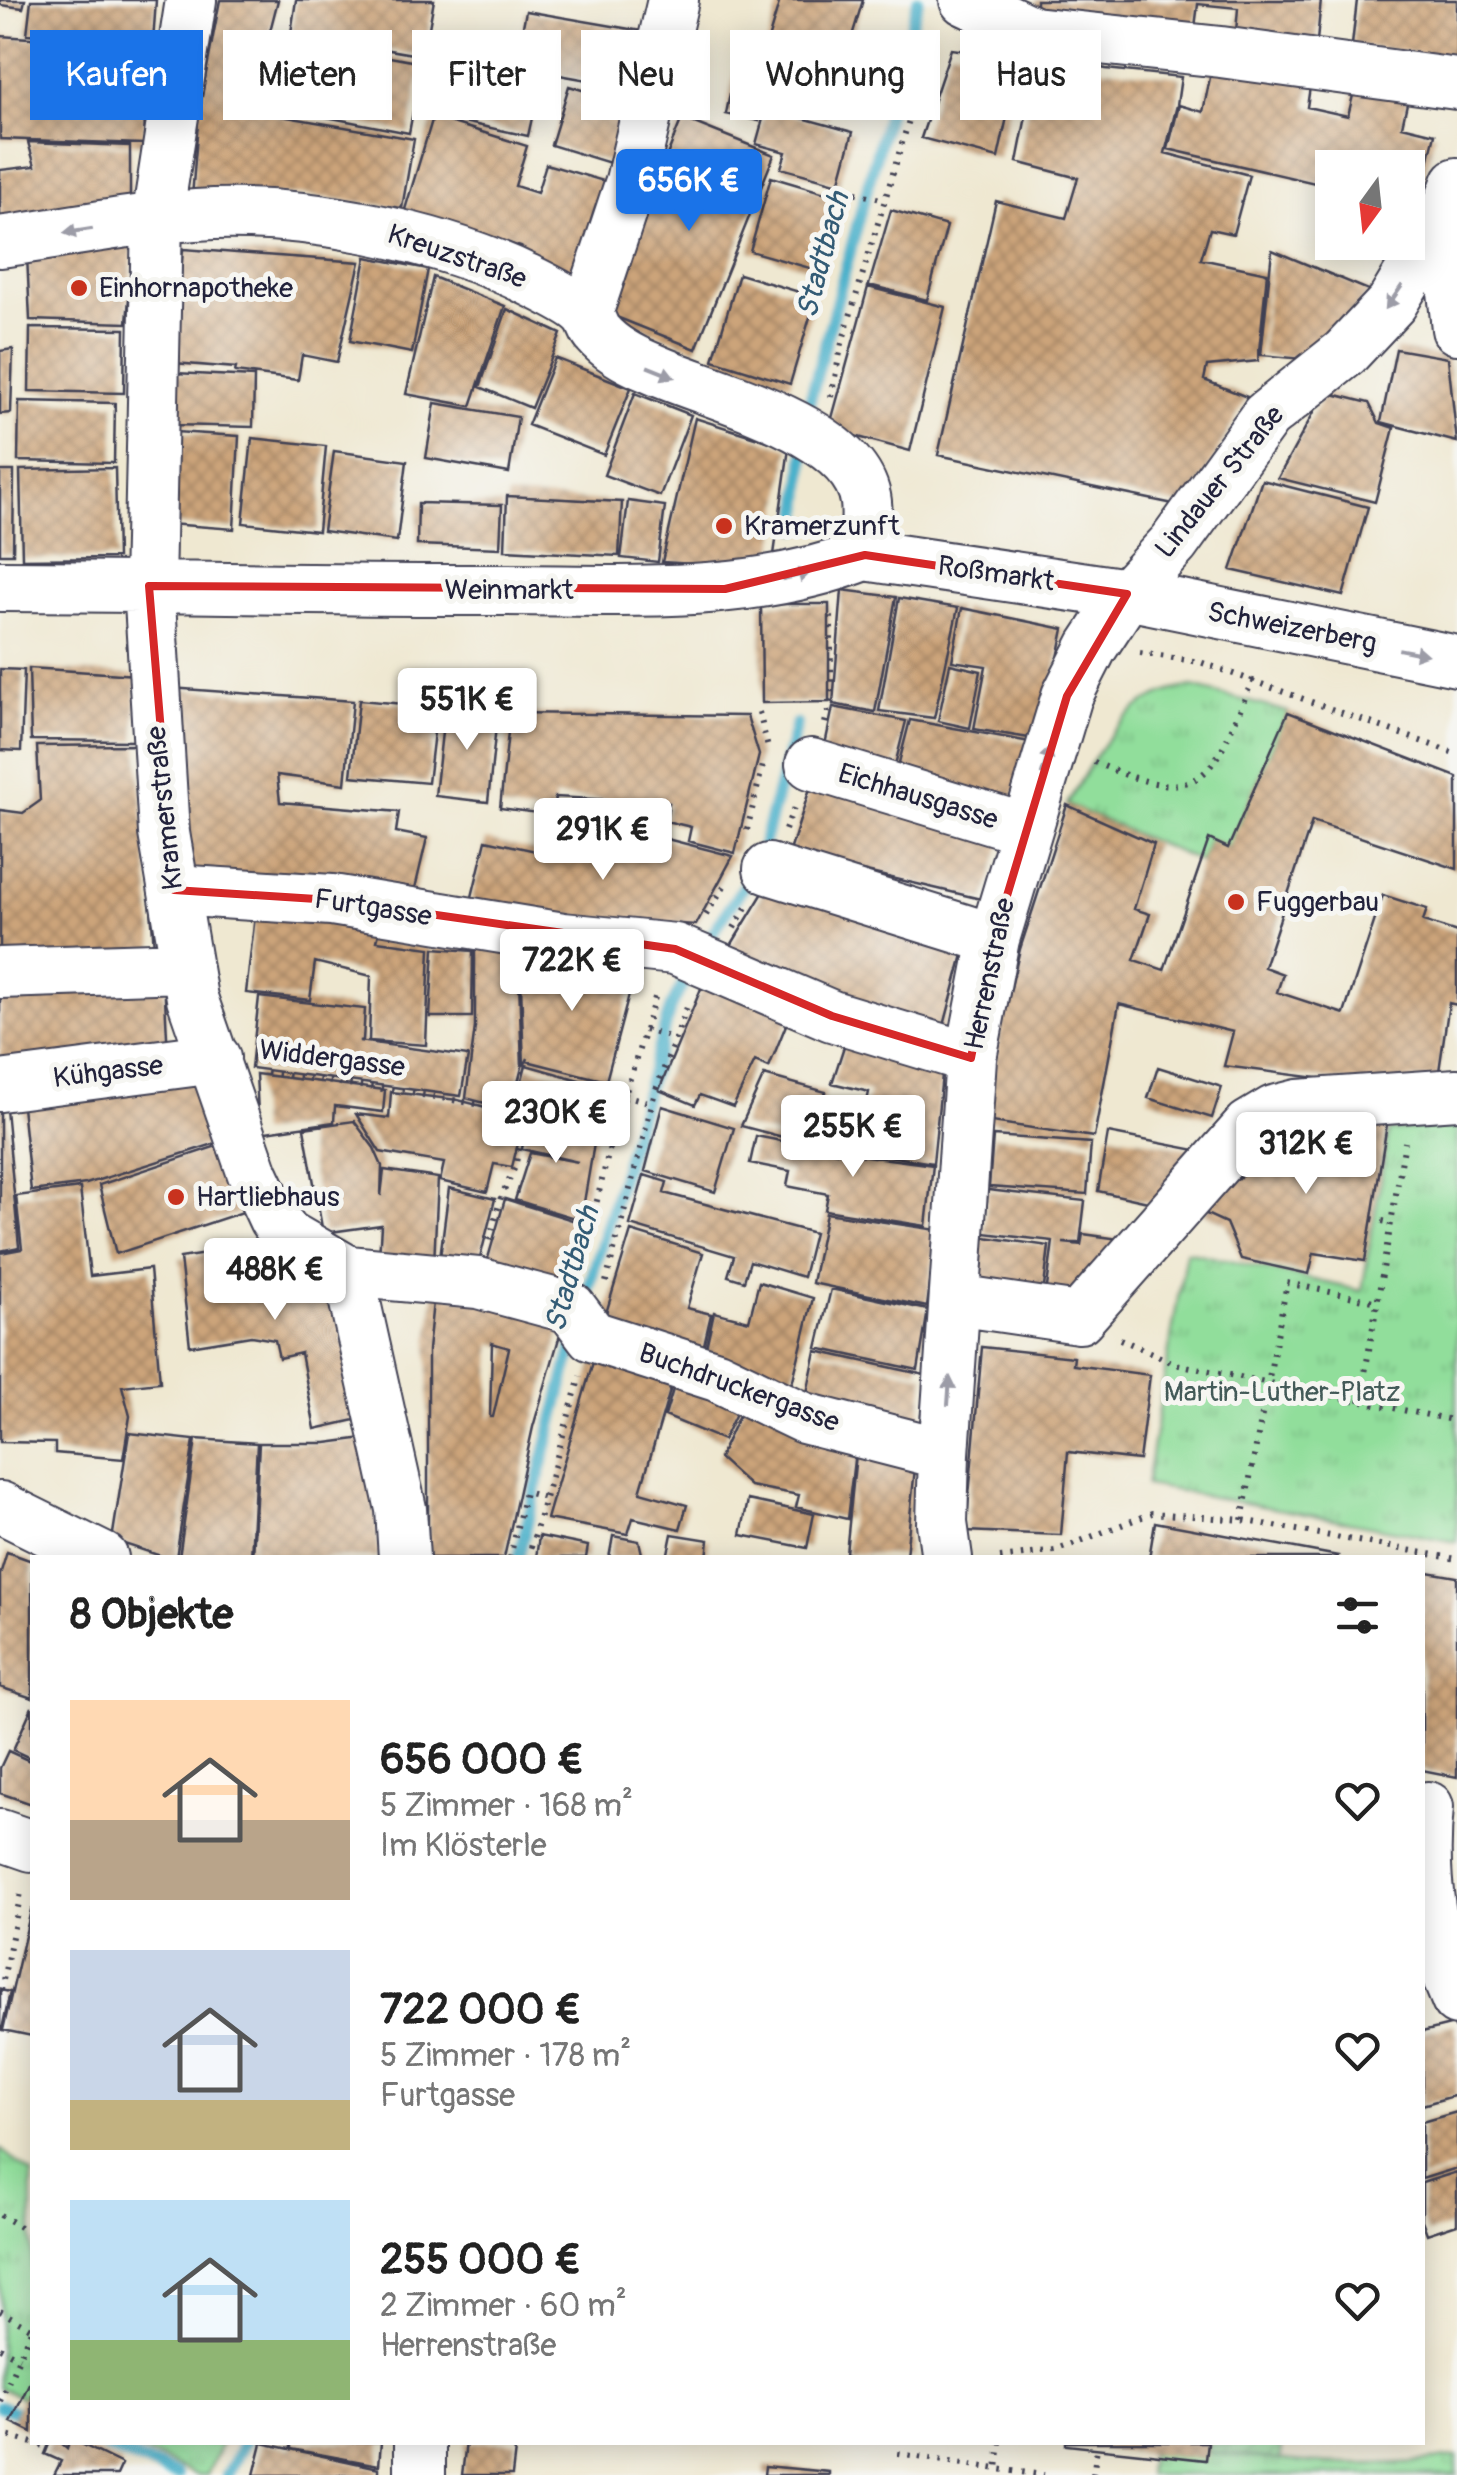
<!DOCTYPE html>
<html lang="de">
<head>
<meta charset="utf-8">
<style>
	:root { --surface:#fff; --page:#f2f2f2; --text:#222; --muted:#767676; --accent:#1a73e8 }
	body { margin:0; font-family:Pangolin,sans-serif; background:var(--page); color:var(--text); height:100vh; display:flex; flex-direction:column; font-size:38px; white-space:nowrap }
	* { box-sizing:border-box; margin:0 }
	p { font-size:32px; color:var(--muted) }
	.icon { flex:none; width:55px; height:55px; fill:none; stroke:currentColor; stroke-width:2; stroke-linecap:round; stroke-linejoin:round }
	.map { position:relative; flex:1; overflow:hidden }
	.side { position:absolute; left:30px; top:1555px; width:1395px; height:890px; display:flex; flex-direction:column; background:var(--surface); border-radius:0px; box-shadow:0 5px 25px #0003 }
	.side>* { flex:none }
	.banner { position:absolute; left:30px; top:30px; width:1398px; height:90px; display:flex; gap:20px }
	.needle { width:65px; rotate:195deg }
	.tools { position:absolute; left:1315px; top:150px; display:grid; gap:20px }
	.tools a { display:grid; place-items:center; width:110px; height:110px; border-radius:0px; background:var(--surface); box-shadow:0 5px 25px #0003; font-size:50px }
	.price { position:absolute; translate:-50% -85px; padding:0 22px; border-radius:10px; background:#fff; color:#222; font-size:32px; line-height:65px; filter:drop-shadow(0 2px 5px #0008) }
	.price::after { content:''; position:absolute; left:50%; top:60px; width:30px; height:22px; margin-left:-15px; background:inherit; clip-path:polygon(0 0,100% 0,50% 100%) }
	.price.current { background:var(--accent); color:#fff }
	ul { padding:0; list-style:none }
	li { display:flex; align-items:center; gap:30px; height:250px; padding:0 40px }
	li span { display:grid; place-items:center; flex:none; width:280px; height:200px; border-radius:0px; color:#555 }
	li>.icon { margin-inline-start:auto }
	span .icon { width:120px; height:120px; fill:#fffc; stroke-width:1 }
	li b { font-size:42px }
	h2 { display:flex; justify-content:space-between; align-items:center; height:120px; padding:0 40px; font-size:42px }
	.pill { padding:0 35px; border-radius:0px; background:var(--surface); box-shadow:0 5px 25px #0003; font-size:35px; line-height:90px }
	.pill.current { background:var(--accent); color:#fff }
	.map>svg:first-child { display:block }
</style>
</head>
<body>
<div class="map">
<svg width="1457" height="2475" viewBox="0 0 1457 2475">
	<defs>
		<pattern id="park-tufts" width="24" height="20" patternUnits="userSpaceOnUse" patternTransform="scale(2.5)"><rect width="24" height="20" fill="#91de9b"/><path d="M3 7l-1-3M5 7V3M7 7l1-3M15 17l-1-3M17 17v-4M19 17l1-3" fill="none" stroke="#7dbe86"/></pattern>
		<pattern id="garden-furrows" width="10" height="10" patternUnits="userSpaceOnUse" patternTransform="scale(2.5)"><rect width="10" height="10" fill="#91de9b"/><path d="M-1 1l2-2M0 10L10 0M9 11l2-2" fill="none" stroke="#7dbe86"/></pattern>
		<pattern id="building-cross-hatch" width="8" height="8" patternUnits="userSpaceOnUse" patternTransform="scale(2.5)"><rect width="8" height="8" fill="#cca47a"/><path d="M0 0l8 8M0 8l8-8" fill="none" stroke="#a58565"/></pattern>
	</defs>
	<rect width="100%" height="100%" fill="#f6f6f2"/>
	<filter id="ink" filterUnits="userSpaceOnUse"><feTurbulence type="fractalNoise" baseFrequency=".01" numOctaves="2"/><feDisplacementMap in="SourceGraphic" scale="20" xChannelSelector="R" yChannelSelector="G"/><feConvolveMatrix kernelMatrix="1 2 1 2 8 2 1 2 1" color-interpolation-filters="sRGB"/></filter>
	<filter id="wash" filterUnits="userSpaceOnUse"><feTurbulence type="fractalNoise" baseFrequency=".0048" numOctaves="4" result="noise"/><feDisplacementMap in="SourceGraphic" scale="40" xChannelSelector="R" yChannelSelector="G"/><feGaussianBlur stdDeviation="2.25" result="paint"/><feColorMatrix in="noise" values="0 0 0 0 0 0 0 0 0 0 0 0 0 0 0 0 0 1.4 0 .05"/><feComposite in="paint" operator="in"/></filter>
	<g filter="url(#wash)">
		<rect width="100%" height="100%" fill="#efe8d1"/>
		<path fill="url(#park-tufts)" stroke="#5a806b" stroke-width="2.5" d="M1193 687 1288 712 1228 848 1209 839 1201 862 1067 805C1095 755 1128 690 1193 687Z
			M1457 1126V1542L1146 1485 1186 1251 1362 1291 1389 1131Z
			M0 2149 32 2174V2402L0 2388Z
			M123 2443H222L207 2475H197Z
			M1207 2452C1290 2461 1374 2472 1457 2456V2475H1147L1149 2454Z"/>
		<path fill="url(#garden-furrows)" stroke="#5a806b" stroke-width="2.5" d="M1208 2443H1281L1280 2460 1207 2452Z"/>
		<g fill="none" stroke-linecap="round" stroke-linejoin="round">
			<path stroke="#4cb1cb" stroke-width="12" d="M807 423 810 400 918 0
				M799 528 805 448
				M702 949 758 864 796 724
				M584 1304 670 1009 692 967
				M518 1558 575 1338
				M0 2406 32 2419
				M94 2442 96 2443
				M107 2448 177 2475
				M227 2475 245 2442"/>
		</g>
		<g id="blocks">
			<path fill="url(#building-cross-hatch)" fill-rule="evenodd" d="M0 0H25L23 8 0 5Z
				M31 0H156L153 42 27 34Z
				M220 0H278L270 31 275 115 414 139 402 208 303 195 192 197 199 110Z
				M296 0H434L424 56 291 33Z
				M780 0H863L827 118 765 100 770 72 759 70Z
				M1036 0H1321L1317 41 1236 32 1238 8 1198 4 1195 27 1036 9Z
				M1357 0H1457V59L1352 45Z
				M526 11 653 33 643 90 515 67Z
				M0 36 147 46 144 144 0 139Z
				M293 39 422 63 409 133 280 108Z
				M951 49 1020 58 998 158 921 138Z
				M440 54 541 77 528 136 426 114Z
				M1038 55 1106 69 1181 77 1177 105 1165 153 1249 175 1233 234 1210 229 1201 259 1267 273 1258 361 1207 366 1204 380 1247 397 1188 507 938 455 996 201 1066 218 1078 178 1017 162Z
				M1213 63 1311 80 1307 107 1348 116 1355 87 1408 99 1402 126 1435 134 1419 200 1408 197V168H1332V187L1168 149 1179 105 1203 112Z
				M735 68 768 74 759 121 726 114Z
				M569 86 641 108 623 167 551 145Z
				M766 108 853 132 839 184 781 168 786 152 756 144Z
				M433 117 527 146 515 186 537 193 546 164 614 184 586 280 517 259 521 247 404 213Z
				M682 118 774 155 696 349 604 312Z
				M28 142 130 146V214L0 228V170L35 166Z
				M771 177 842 198 820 271 750 251Z
				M891 210 947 226 927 300 869 285Z
				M134 232 127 323 30 320 27 255Z
				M183 249 360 262 337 362 302 355 298 380 235 372 236 368 174 363Z
				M1272 250 1371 291 1313 360 1261 355Z
				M366 257 428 269 412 353 350 341Z
				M739 274 816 297 790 384 713 360Z
				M433 277 505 306 471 406 406 394Z
				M868 287 945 307 910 451 829 429Z
				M507 309 561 334 531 408 480 387Z
				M30 328 125 329 124 393 29 391Z
				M13 349 11 413 0 414V351Z
				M1396 349 1448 358 1457 442 1381 422Z
				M555 358 631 388 604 455 528 425Z
				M175 373 254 377 253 427 173 425Z
				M1325 392 1369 403 1379 423 1394 428 1375 502 1278 478Z
				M635 393 691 415 660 496 604 475Z
				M19 401 115 403 114 463 18 461Z
				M435 403 518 417 509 473 426 458Z
				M695 418 789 448 772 569 662 562Z
				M175 432 239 436 234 529 169 524Z
				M252 438 326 446 318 531 243 523Z
				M334 451 407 461 397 541 323 531Z
				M115 468 117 558 22 559 20 470Z
				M0 471H14L13 554H0Z
				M1262 480 1368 507 1343 596 1231 570Z
				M507 496 622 502 619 556 505 550Z
				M628 501 665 506 658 562 621 558Z
				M418 503 502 505 500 548 417 545Z
				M842 590 896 597 875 712 833 704Z
				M899 598 958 608 934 718 879 711Z
				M761 604H829V702L762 703Z
				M962 608 1064 629 1041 740 974 729 986 666 952 661Z
				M950 664 981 671 970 728 938 721Z
				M29 668 136 675 135 741 31 740Z
				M0 669 24 670 21 751 0 750Z
				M170 688 353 701 345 784 277 775 280 802 399 812 396 832 427 838 413 897 187 876Z
				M359 700 437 707 428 783 351 776Z
				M445 705 498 707 488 802 435 796Z
				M833 707 906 721 890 785 821 764Z
				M1288 712 1457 777V869L1312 821 1264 967 1283 974 1277 992 1344 1014 1383 895 1427 909 1423 921 1457 932V1005L1449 1003 1438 1078 1364 1084 1224 1066 1233 1032 1119 1004 1094 1137 985 1121 999 1039 1020 949 1067 805 1154 844 1134 909 1150 914 1134 960 1164 970 1209 839 1228 848Z
				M510 713 747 716 759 755 735 853 688 841 691 827 666 821 669 803 555 797 553 815 500 808Z
				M910 720 1030 742 1008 820 893 786Z
				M138 745 155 960 0 965V810L23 813 40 801 37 746Z
				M816 769 1006 827 985 900 858 870 853 884 786 864Z
				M663 838 733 856 696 925 543 915 471 901 486 840 554 855 661 850Z
				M769 883 965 947 941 1037 727 952Z
				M256 907 381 924 377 941 430 948 426 1045 369 1041 371 976 315 962 310 1000 246 993Z
				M434 948 473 951 472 1017H430Z
				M475 948 518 951 522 1067 511 1110 466 1098 475 1027Z
				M559 956 634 976 606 1081 527 1061 528 1058 524 1066 520 957Z
				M164 979 168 1056 0 1064V987Z
				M705 979 790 1015 769 1067 755 1061 733 1107 700 1095 695 1105 659 1090Z
				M259 997 365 1009 363 1040 359 1041 468 1056 461 1096 251 1068Z
				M847 1037 943 1065 933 1163 857 1151 869 1092 832 1083Z
				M526 1065 601 1086 590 1126 515 1106Z
				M1158 1067 1222 1087 1212 1118 1148 1098Z
				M256 1074 385 1090 383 1112 335 1106 334 1122 259 1133Z
				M764 1075 826 1092 809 1144 741 1126Z
				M198 1077 217 1143 86 1184 31 1191 22 1107Z
				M391 1092 458 1100 509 1113 526 1111 512 1167 494 1164 487 1192 440 1181 444 1163 380 1152 356 1114 389 1118Z
				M662 1106 734 1128 715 1192 645 1171Z
				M6 1109 19 1247 0 1251V1110Z
				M528 1114 596 1132 581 1220 515 1200 530 1153 578 1162 522 1149Z
				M1344 1118H1388L1365 1261 1314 1253 1309 1274 1241 1259 1226 1223 1204 1213 1229 1173 1238 1179 1286 1128 1345 1142Z
				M354 1121 374 1148 382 1166 381 1196 384 1170 438 1178 434 1264 379 1258 381 1225 323 1233 304 1128Z
				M1108 1133 1196 1150 1157 1204 1098 1191Z
				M756 1136 837 1152 933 1165 926 1226 825 1210 828 1194 787 1186 790 1171 750 1163Z
				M993 1136 1091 1143 1087 1194 989 1187Z
				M226 1143 255 1208 116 1254 99 1185Z
				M644 1175 667 1182 664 1193 814 1233 803 1277 750 1261 744 1281 728 1276 734 1256 630 1225Z
				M80 1188 90 1276 150 1269 160 1382 122 1386 130 1416 123 1459 55 1453V1443L0 1442V1253L22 1249 16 1196Z
				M449 1188 495 1199 477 1270 439 1265Z
				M988 1190 1085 1201 1080 1243H1063L1081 1245 1083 1234 1119 1239 1084 1290 1046 1295 1053 1241 984 1233Z
				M505 1199 585 1224 566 1294 484 1272Z
				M826 1213 937 1230 927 1307 812 1283Z
				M631 1231 703 1253 687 1308 711 1314 700 1362 600 1333Z
				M978 1236 1049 1246 1043 1295 971 1285Z
				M244 1248 245 1269 289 1264 331 1283 364 1418 315 1429 301 1353 279 1358 275 1340 251 1336 190 1346 180 1258Z
				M759 1282 813 1298 788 1400 705 1352 714 1312 749 1321Z
				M831 1289 928 1310 918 1370 817 1348Z
				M434 1292 564 1321 533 1427 504 1558H428V1350ZM492 1343 509 1348 493 1417H490Z
				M598 1345 676 1370 640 1492 687 1505 680 1529 633 1518 628 1534 547 1519Z
				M982 1347 1074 1357 1073 1365 1150 1375 1139 1460 1068 1452 1061 1535 966 1531Z
				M816 1351 925 1375 919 1436 804 1407Z
				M679 1370 745 1395 723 1440 665 1416Z
				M748 1396 856 1443 847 1519 796 1507 799 1495 750 1486 719 1458Z
				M129 1433 194 1440 176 1558H167L112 1540Z
				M372 1437 379 1558H253L259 1443H326Z
				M196 1439 257 1443 251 1558H179Z
				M857 1444 916 1458 906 1556 846 1553Z
				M748 1500 814 1514 807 1548 741 1535Z
				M1155 1522 1338 1556 1337 1558H1149Z
				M672 1534 709 1540 707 1558H667Z
				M539 1536 588 1546 586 1558H536Z
				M613 1536 639 1541 643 1558H609Z
				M7 1552 32 1561V1698L0 1687V1575Z
				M1422 1571 1457 1577V1777L1422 1770Z
				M32 1707V1759L13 1750Z
				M8 1751 32 1762V1804L0 1793V1768Z
				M31 1910H32V2036L3 2030Z
				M0 1990 10 1992 2 2029H0Z
				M1454 2024 1457 2035V2095L1422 2105V2032Z
				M1457 2112V2168L1422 2179V2122Z
				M1457 2172V2224L1427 2234 1422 2220V2183Z
				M32 2377V2432L11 2422Z
				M50 2442H60L67 2448 69 2442H77L122 2464 117 2475H54L61 2461 45 2454Z
				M291 2442H381L379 2465 291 2449Z
				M466 2442H516L512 2475H462Z
				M1066 2442H1208L1206 2460 1066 2445Z
				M262 2443 379 2468V2475H254Z
				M765 2466 829 2472V2475H764Z"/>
		</g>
	</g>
	<g filter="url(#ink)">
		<use href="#blocks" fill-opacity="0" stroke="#414052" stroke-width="2.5"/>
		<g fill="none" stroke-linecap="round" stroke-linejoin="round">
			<defs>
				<path id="minor" d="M191 0 157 219 149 586 164 833 192 998 253 1174 274 1219 286 1235 348 1271 401 1509 404 1558
					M965 0 1033 32 1221 52 1457 84
					M1445 215 1457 329
					M0 242C65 233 130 219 196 215 301 208 441 235 535 283 547 289 579 305 587 315 592 320 593 329 598 334 610 348 632 360 649 367 706 394 857 427 866 502 868 519 865 538 865 555
					M587 314 631 181 673 0
					M0 586C168 586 335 591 503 590 626 590 748 600 865 555L1127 594 1457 661
					M811 764 1025 829
					M769 869 994 939
					M174 890 332 900 563 938 675 949 832 1016 971 1058
					M0 973 184 967
					M0 1086 215 1058
					M348 1271 478 1283 571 1308 592 1336 717 1376 804 1418 944 1454
					M956 1300 1079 1318 1249 1126 1274 1111 1298 1105 1457 1094
					M0 1507 103 1558
					M947 1558 942 1523 944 1454 971 1058 994 939 1067 696 1092 647 1127 594 1174 543 1266 416 1345 353 1392 303 1445 215 1457 183
					M1428 1807C1421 1874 1430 1939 1457 2000
					M0 1835 32 1846
					M420 2442V2475"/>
			</defs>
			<use href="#minor" stroke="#414052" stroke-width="54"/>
			<path stroke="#414052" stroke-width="6" stroke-dasharray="2.5 8" stroke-linecap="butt" d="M835 188 885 200
				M831 397 842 343 936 30
				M1140 653 1200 662 1457 754
				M759 712 768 748
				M825 723 831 699V611
				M1094 762C1207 812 1211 777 1253 679
				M747 830 763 765
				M785 830 795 805
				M706 915 726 883
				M734 928 748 904
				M644 1030 674 1038
				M266 1073C385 1089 496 1103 613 1134
				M624 1095 652 1103
				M1372 1219 1392 1223
				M489 1240 501 1197 515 1167 527 1112
				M582 1263 613 1134 657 991
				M606 1282 655 1092 689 1002
				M1120 1339 1176 1364 1457 1421
				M1360 1402 1405 1142
				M1242 1520 1287 1283 1378 1302
				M510 1558 525 1492 543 1497
				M528 1558 580 1376
				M1000 1558 1055 1551 1152 1513 1242 1520 1457 1559
				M1 1990 22 1888
				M0 2215 32 2234
				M0 2311 32 2329
				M0 2348 19 2358
				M0 2401 32 2328
				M0 2434 48 2447
				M1000 2442 997 2469 1044 2475
				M898 2454 997 2469
				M1093 2475 1097 2448"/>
			<use href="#minor" stroke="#fff" stroke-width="50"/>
		</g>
		<defs><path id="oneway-solid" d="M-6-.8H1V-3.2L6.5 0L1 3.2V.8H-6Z" transform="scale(2.5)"/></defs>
		<g fill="#9c9ca7">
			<use href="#oneway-solid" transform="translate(78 231) rotate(171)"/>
			<use href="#oneway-solid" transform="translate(1394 297) rotate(125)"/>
			<use href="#oneway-solid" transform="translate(661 372) rotate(22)"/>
			<use href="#oneway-solid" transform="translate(796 576) rotate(-13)"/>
			<use href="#oneway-solid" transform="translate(1413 652) rotate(11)"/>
			<use href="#oneway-solid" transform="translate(1046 761) rotate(-73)"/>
			<use href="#oneway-solid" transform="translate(949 1391) rotate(-86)"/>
		</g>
	</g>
	<path fill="none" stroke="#d62828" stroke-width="8" stroke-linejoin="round" d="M865 555 1127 594 1067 696 994 939 971 1058 832 1016 675 949 332 900 174 890 149 586 725 589Z"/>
	<g fill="#c8321e" stroke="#f6f6f2" stroke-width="4">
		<circle cx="79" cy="288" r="10"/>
		<circle cx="724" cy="526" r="10"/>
		<circle cx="1236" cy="902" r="10"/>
		<circle cx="176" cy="1197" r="10"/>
	</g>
	<g text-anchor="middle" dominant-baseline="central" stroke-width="10" stroke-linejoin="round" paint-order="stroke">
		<g font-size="28" fill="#22223b" stroke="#f6f6f2">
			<text transform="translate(457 257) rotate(19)">Kreuzstraße</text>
			<text transform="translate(1220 482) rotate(-51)">Lindauer Straße</text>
			<text transform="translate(996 574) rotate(8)">Roßmarkt</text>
			<text x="509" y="590">Weinmarkt</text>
			<text transform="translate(1292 628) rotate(11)">Schweizerberg</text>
			<text transform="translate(918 797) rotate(17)">Eichhausgasse</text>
			<text transform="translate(165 808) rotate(-96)">Kramerstraße</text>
			<text transform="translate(373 908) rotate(9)">Furtgasse</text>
			<text transform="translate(990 974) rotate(-78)">Herrenstraße</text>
			<text transform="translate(332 1059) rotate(7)">Widdergasse</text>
			<text transform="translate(108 1072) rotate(-7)">Kühgasse</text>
			<text transform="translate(739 1388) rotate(20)">Buchdruckergasse</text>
		</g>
		<g font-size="28" fill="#22223b" stroke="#f6f6f2" text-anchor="start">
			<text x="99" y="288">Einhornapotheke</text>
			<text x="744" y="526">Kramerzunft</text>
			<text x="1256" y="902">Fuggerbau</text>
			<text x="196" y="1197">Hartliebhaus</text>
		</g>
		<g font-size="28" fill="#435a58" stroke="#f6f6f2">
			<text x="1282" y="1392">Martin-Luther-Platz</text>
		</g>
		<g font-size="30" font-style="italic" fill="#335b75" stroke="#f6f6f2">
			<text transform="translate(823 255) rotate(-75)">Stadtbach</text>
			<text transform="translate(572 1269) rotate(-74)">Stadtbach</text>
		</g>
	</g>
</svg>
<div class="tools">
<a><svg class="needle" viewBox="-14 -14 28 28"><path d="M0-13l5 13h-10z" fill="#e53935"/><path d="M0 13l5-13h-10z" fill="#767676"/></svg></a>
</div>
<b class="price current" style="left:689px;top:234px">656K €</b>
<b class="price" style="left:467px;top:753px">551K €</b>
<b class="price" style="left:603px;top:883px">291K €</b>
<b class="price" style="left:572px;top:1014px">722K €</b>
<b class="price" style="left:556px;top:1166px">230K €</b>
<b class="price" style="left:853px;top:1180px">255K €</b>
<b class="price" style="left:1306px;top:1197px">312K €</b>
<b class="price" style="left:275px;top:1323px">488K €</b>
<div class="banner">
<a class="pill current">Kaufen</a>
<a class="pill">Mieten</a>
<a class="pill">Filter</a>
<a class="pill">Neu</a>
<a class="pill">Wohnung</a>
<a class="pill">Haus</a>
</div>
<section class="side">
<h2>8 Objekte<svg class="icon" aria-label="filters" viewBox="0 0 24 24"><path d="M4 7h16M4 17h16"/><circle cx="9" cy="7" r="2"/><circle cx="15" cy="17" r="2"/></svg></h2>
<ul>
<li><span style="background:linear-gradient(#ffd9b3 60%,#b9a48a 0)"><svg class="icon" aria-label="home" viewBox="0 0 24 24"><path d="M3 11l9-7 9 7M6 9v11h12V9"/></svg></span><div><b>656 000 €</b><p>5 Zimmer · 168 m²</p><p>Im Klösterle</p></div><svg class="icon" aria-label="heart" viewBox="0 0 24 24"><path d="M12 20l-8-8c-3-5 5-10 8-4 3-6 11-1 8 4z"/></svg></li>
<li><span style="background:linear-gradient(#c9d6e8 75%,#c2b280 0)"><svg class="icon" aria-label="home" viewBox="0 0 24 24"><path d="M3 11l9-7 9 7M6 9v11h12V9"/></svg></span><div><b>722 000 €</b><p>5 Zimmer · 178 m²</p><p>Furtgasse</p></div><svg class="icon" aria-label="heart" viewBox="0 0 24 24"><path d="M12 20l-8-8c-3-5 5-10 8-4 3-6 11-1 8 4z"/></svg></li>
<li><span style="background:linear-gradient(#bfe0f5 70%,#8fb573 0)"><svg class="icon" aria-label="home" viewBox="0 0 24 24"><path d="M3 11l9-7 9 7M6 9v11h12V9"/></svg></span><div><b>255 000 €</b><p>2 Zimmer · 60 m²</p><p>Herrenstraße</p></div><svg class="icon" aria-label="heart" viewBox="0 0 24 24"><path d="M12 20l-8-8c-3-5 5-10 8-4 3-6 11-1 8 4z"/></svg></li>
</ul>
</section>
</div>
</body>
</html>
